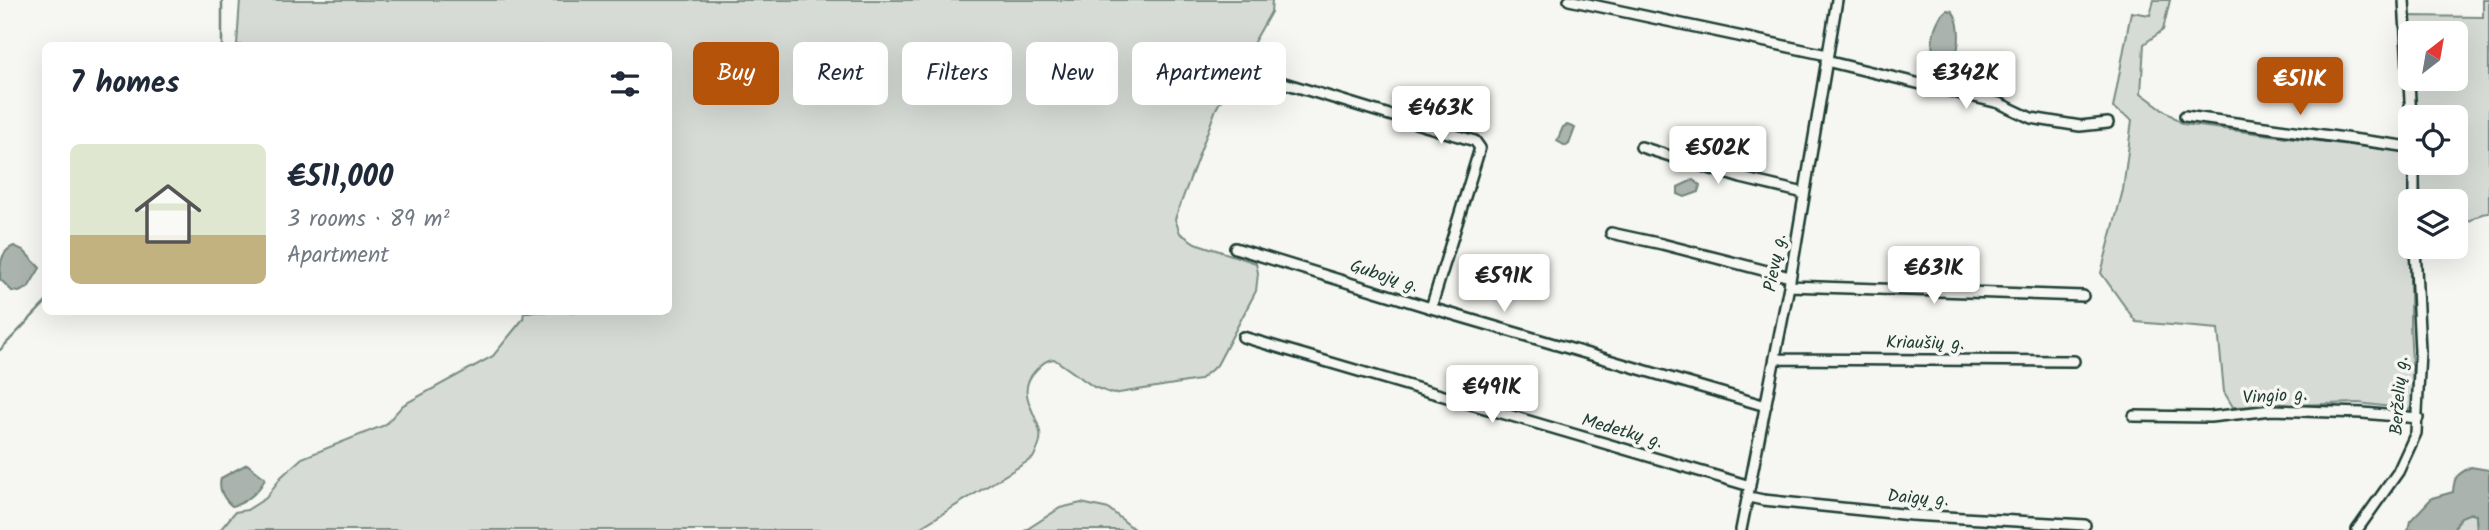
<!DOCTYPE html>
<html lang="en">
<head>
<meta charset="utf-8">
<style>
	:root { --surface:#fff; --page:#f6f6f7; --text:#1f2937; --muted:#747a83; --line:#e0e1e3; --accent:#b45309 }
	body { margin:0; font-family:Kalam,sans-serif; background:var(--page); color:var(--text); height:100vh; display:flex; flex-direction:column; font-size:26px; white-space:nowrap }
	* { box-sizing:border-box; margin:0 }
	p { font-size:23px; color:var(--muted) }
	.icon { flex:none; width:38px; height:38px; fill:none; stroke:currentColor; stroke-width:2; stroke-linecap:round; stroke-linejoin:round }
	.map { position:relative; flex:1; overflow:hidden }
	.panel { position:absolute; left:42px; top:42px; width:630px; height:273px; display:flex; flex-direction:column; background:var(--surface); border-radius:10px; box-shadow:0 7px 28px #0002 }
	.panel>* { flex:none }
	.banner { position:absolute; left:693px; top:42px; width:665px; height:63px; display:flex; gap:14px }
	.needle { width:46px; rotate:31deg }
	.fabs { position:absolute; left:2398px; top:21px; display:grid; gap:14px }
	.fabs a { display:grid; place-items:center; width:70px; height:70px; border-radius:10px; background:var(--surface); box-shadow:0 7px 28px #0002; font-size:35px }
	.price { position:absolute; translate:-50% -60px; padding:0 16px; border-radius:7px; background:#fff; color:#222; font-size:23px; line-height:46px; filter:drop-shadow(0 2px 4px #0008) }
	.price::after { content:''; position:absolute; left:50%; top:42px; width:21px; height:16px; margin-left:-10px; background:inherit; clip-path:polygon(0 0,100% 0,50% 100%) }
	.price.current { background:var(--accent); color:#fff }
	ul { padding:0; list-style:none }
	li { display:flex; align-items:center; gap:21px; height:175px; padding:0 28px }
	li+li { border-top:2px solid var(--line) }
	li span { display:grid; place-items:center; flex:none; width:196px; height:140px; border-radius:10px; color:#555 }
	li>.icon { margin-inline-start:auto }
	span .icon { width:84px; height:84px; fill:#fffc; stroke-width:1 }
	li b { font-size:30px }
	h2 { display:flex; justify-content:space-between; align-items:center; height:84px; padding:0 28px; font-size:30px }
	.chip { padding:0 24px; border-radius:10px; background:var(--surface); box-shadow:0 7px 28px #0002; font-size:24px; line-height:63px }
	.chip.current { background:var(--accent); color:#fff }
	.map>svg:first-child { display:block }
</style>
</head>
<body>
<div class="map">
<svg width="2489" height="530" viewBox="0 0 2489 530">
	<rect width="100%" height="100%" fill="#f6f6f2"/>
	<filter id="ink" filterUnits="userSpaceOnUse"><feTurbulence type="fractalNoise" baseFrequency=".0143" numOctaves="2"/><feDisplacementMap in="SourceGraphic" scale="14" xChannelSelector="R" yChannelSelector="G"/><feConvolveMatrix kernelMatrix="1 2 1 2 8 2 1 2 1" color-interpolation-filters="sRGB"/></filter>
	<g filter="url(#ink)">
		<path fill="#d6dbd6" stroke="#7a8c85" stroke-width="2" d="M240 0H1272L1271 12 1216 109 1175 219 1180 233 1195 243 1256 263 1258 273 1256 291 1217 365 1199 380 1113 394 1094 387 1054 359C1045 360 1042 364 1036 370 1015 392 1035 409 1040 432 1042 442 1037 450 1033 458L916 530H220L235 512 247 510 266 498 281 477 302 458 385 425 403 405 493 356 523 319 524 312H668V46L237 45Z
			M2154 0H2170L2163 30 2144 44 2141 93 2183 124 2405 152 2410 154V325L2414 405 2409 409 2358 403 2233 407 2224 392 2218 329 2136 322 2101 273 2123 190 2132 120 2113 108 2131 12 2150 15Z
			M2483 0H2489V213L2482 214 2455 229V201H2421L2419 163H2455V117H2417L2414 79H2455V33H2410L2408 16 2483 17Z
			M1081 503 1109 509 1135 530H1026L1060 508Z
			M2467 513 2476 515 2477 530H2453L2461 516Z"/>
		<path fill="#aab3ae" stroke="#72847d" stroke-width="2" d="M1947 10 1952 11C1963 23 1961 62 1945 71 1925 63 1931 20 1947 10Z
			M1567 125 1575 128 1569 144 1566 146 1557 141 1563 127Z
			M1693 180 1700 185 1699 192 1685 197 1678 194V187Z
			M14 246 23 250 40 268 28 288 19 292 12 291 0 279C0 266 0 251 14 246Z
			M247 464 265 478C261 490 245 504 232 506 223 499 218 488 221 478Z
			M2471 467 2489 470V530H2477L2476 515 2471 513 2461 517 2453 530H2408L2410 521 2432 498 2453 492C2454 477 2456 475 2471 467Z"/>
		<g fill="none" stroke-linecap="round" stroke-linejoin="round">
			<path stroke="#72847d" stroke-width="2.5" d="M222 46V0
				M0 350 46 302"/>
			<defs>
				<path id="minor" d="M1569 0 1827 55
					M2404 0 2411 117
					M1826 61 1999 103 2031 118 2080 126 2108 123
					M1271 79 1465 138 1475 141 1480 148 1431 308
					M2185 116 2410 147
					M1641 147 1741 178 1804 193
					M2414 163V201
					M1611 233 1662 244 1790 277
					M1235 248 1431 308 1766 406
					M1789 286 2083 296
					M1243 337 1750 486
					M1775 359 2074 361
					M2134 416 2210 417 2272 410 2363 413 2418 418
					M1749 497 1763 500 1911 515 2085 525
					M1741 530 1789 286 1837 0
					M2357 530 2398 472 2416 433 2420 351 2415 247"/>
			</defs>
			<use href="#minor" stroke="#1f3d34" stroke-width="14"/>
			<use href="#minor" stroke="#f6f6f2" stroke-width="9"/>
		</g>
	</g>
	<g text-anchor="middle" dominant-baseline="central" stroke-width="7" stroke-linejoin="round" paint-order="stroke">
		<g font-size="18" fill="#1f3d34" stroke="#f6f6f2">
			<text transform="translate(1776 263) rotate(-80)">Pievų g.</text>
			<text transform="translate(1384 277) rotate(18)">Gubojų g.</text>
			<text transform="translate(1925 344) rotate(1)">Kriaušių g.</text>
			<text transform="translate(2400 396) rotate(-86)">Berželių g.</text>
			<text transform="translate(2275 397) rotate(-3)">Vingio g.</text>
			<text transform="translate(1622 432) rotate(16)">Medetkų g.</text>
			<text transform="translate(1918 499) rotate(4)">Daigų g.</text>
		</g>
	</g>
</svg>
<div class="fabs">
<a><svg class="needle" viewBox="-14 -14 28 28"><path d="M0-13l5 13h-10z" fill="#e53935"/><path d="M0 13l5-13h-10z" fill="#747a83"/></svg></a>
<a><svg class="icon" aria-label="locate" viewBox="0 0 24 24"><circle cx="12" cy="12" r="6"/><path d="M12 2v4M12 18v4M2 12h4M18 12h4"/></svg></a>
<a><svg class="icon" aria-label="layers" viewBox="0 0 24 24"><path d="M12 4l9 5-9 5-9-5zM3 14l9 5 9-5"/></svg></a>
</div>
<b class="price" style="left:1966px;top:111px">€342K</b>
<b class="price current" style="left:2300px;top:117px">€511K</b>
<b class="price" style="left:1441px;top:146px">€463K</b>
<b class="price" style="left:1718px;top:186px">€502K</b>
<b class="price" style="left:1934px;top:306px">€631K</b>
<b class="price" style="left:1504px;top:314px">€591K</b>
<b class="price" style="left:1492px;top:425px">€491K</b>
<div class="banner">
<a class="chip current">Buy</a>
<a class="chip">Rent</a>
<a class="chip">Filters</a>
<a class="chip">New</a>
<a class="chip">Apartment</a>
</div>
<section class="panel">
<h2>7 homes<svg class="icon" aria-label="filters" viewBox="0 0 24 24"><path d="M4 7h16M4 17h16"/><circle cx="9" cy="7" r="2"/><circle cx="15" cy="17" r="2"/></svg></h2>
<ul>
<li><span style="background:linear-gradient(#dfe7d0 65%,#c2b280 0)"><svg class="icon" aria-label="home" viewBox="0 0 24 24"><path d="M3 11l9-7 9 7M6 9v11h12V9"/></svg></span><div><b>€511,000</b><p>3 rooms · 89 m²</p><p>Apartment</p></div></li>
</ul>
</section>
</div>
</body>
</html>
